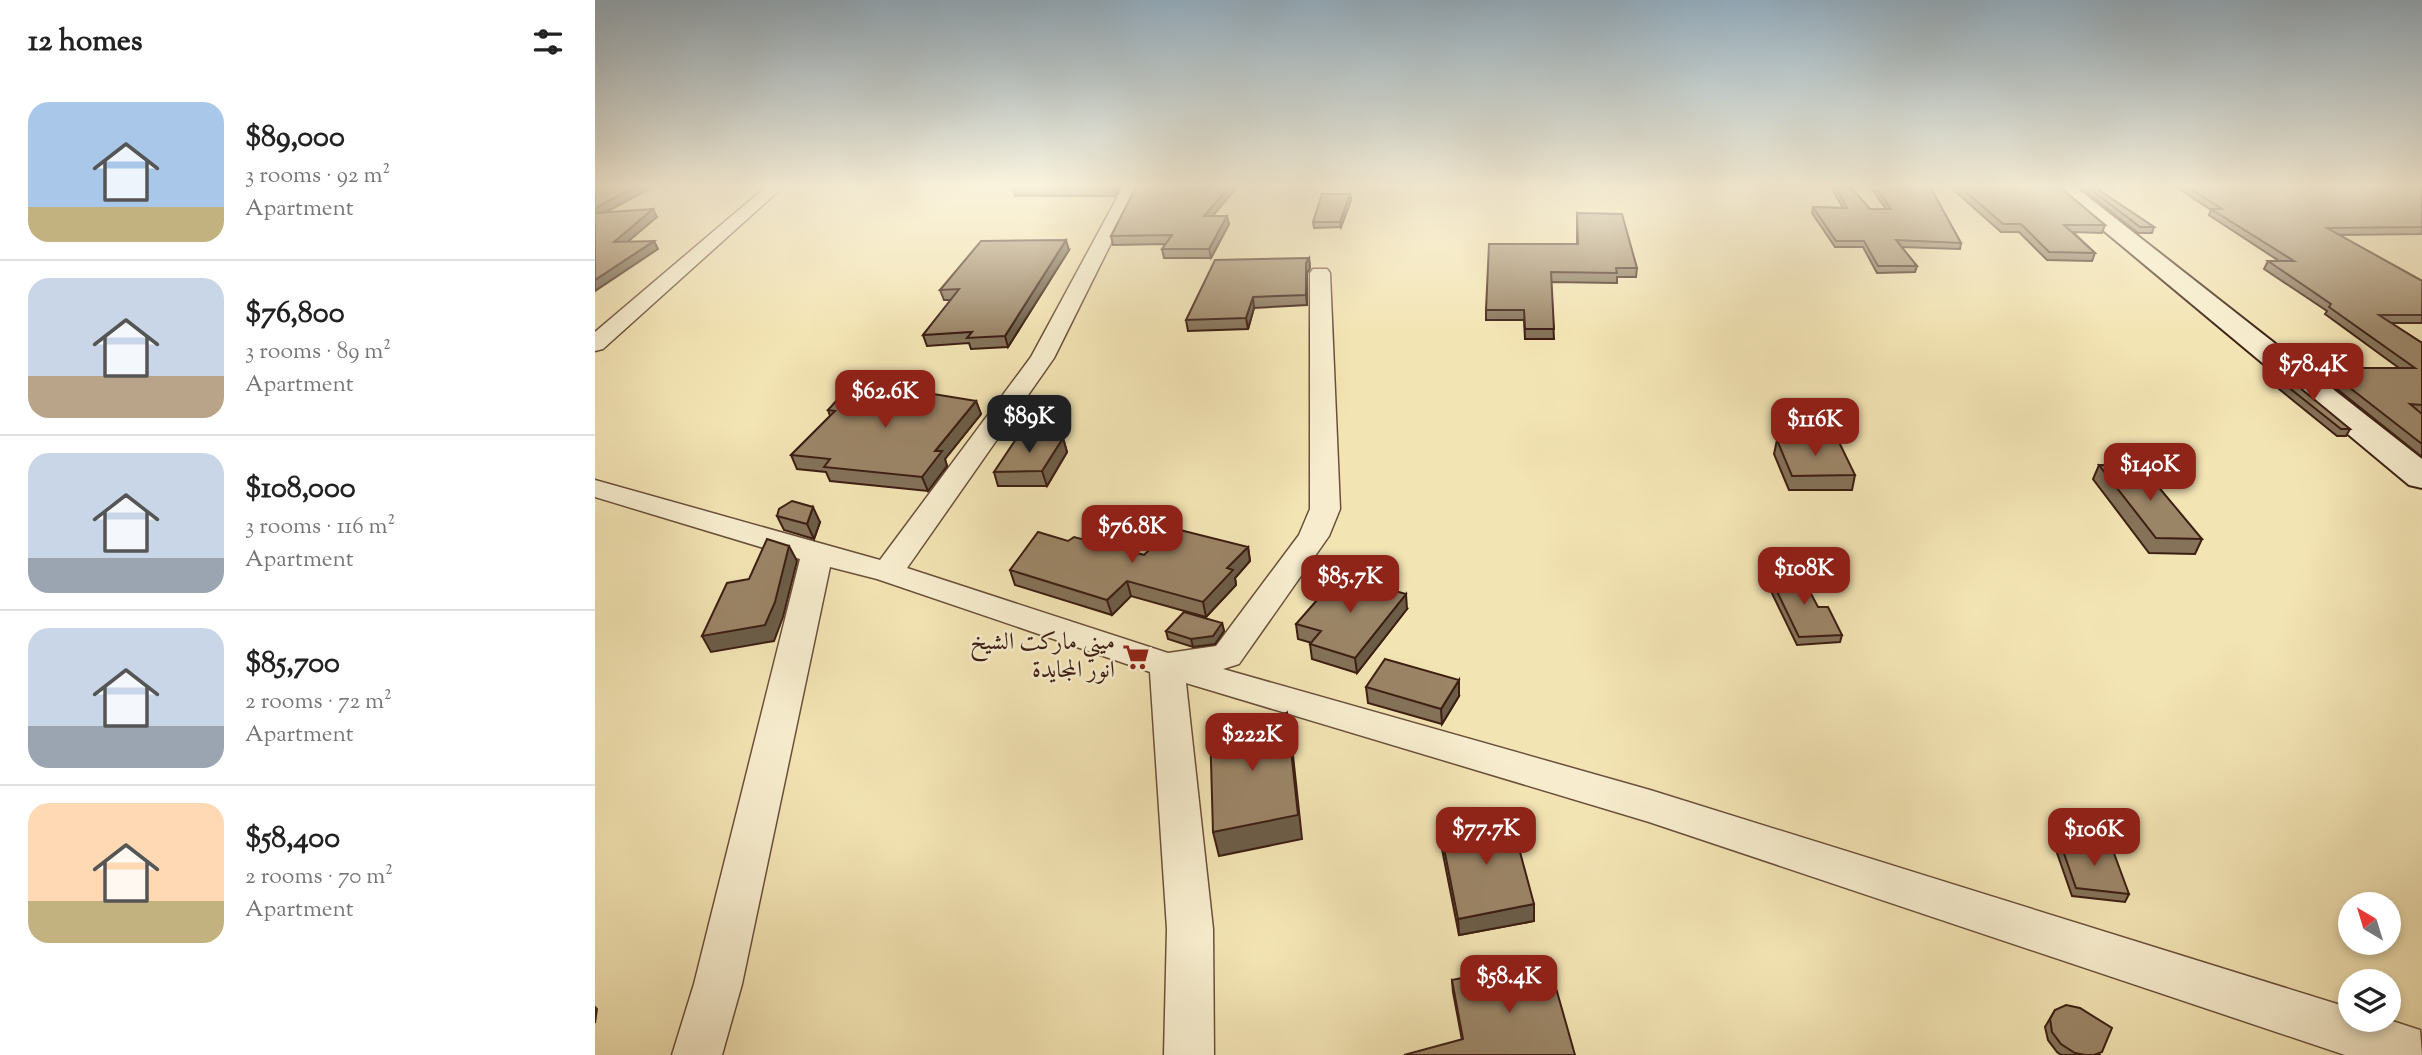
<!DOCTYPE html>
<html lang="en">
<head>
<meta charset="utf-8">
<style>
	:root { --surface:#fff; --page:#f2f2f2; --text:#222; --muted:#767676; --line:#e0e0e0; --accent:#8f2418 }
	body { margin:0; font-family:"Sorts Mill Goudy",Amiri,serif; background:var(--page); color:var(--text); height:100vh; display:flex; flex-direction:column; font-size:26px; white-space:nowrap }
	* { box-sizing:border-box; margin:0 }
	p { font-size:23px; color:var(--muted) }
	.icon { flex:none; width:38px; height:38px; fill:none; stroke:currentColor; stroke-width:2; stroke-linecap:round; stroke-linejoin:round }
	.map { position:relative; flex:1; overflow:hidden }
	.panel { display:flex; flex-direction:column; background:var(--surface); width:595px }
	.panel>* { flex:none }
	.needle { width:46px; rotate:322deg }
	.controls { position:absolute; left:1743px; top:892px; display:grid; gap:14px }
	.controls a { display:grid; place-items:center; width:63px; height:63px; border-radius:50%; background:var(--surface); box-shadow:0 4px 10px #0003; font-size:35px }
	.price { position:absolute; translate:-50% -60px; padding:0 16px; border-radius:14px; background:var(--accent); color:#fff; font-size:23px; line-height:46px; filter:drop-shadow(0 2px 4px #0008) }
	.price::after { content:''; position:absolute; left:50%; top:42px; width:21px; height:16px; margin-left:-10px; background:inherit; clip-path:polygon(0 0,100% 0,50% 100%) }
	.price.selected { background:#222; color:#fff }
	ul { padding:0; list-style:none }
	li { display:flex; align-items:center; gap:21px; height:175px; padding:0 28px }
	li+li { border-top:2px solid var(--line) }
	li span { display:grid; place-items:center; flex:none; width:196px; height:140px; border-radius:21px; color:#555 }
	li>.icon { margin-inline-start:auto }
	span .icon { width:84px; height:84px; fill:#fffc; stroke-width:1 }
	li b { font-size:30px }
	h2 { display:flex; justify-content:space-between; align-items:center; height:84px; padding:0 28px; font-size:30px }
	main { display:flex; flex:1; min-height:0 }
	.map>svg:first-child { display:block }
</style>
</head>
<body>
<main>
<section class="panel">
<h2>12 homes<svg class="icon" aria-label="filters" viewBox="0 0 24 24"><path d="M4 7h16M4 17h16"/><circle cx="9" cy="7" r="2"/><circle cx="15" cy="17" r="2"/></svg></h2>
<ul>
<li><span style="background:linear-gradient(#a9c7e8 75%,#c2b280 0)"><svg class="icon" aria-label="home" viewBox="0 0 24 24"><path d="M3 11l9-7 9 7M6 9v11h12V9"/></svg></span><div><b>$89,000</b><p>3 rooms · 92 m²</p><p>Apartment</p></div></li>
<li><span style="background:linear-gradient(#c9d6e8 70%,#b9a48a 0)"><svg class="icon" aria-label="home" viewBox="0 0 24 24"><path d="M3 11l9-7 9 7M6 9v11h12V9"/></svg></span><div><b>$76,800</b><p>3 rooms · 89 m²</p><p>Apartment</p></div></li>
<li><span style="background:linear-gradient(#c9d6e8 75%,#9aa5b1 0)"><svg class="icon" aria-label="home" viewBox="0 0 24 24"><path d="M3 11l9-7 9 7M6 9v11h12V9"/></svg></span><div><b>$108,000</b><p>3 rooms · 116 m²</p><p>Apartment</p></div></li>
<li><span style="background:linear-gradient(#c9d6e8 70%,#9aa5b1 0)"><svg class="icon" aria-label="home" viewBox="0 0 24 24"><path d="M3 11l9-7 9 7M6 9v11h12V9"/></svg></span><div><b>$85,700</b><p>2 rooms · 72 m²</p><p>Apartment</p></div></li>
<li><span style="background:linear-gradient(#ffd9b3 70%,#c2b280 0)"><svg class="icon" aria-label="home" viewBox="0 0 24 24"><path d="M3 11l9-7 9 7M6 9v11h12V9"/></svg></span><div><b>$58,400</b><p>2 rooms · 70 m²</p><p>Apartment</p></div></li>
</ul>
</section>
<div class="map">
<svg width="1827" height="1055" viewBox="0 0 1827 1055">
	<rect width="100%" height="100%" fill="#f3e4b4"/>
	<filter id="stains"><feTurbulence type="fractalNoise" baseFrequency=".00286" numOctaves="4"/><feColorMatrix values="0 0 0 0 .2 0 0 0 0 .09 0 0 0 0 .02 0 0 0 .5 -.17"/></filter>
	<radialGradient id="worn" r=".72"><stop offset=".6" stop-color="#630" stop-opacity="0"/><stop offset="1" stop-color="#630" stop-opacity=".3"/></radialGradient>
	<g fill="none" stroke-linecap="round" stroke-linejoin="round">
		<defs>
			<path id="street" d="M173 185H190L8 349 0 351V332Z
				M529 185H545L459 358 312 568 573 653 621 646 704 535 715 509V273L718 269H732L735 273 745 509 734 536 644 664 628 669 1055 790 1755 1008V1020H1794L1825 1030 1827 1055H1750L1054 822 591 683 618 929 619 1055H569L572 929 555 672 282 579 235 567 147 984 127 1055H77L99 984 205 559 0 497V480L285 560 436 357Z"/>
			<path id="secondary" d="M1454 185H1478L1827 459V488L1814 485Z"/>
		</defs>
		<use href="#street" stroke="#6a503b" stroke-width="3"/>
		<use href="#secondary" stroke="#3c1f13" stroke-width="4"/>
		<use href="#street" fill="#f7edce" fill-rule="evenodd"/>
		<use href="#secondary" fill="#f7edce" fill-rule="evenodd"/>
	</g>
	<path fill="#857259" stroke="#3c1f13" stroke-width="2" d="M424 185H528L520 196H420L418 188Z
		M1239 185 1275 209H1291L1274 185H1334L1366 243 1365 249 1306 247 1322 266 1320 272 1282 273 1268 247H1240L1217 213 1218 207 1248 208 1238 191Z
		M1353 185H1462L1510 225 1507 233 1478 232 1500 253 1497 261 1452 260 1424 232H1406Z
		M1483 185H1496L1559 227 1557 233H1543Z
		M1578 185H1827V234L1744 235 1827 281V323H1796L1827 343V457L1737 385 1741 377H1746V376L1750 368H1804L1730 314 1732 311 1669 269 1673 261H1684L1614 215 1616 210Z
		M755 194 756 200 746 227 719 228 718 222Z
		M982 213 1042 268 1041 277H1022V283L956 282 959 339H930L929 320H891V310L982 244Z
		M618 216 634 224 616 258H569L567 249 571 244 518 245 516 236Z
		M474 250 413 347 376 349 374 343 332 346 328 335 356 300H349L345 290Z
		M714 258 715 268 712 273V305L659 308 653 329 593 331 591 320Z
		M1682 378 1755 429 1751 436H1742L1679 385Z
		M381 401 386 414 350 459 352 466 333 491 235 481 231 472 202 469 196 455 235 416 233 410Z
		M468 438 472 452 452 486H403L399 472Z
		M1182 440 1260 475 1257 490H1194L1179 454Z
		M1504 465 1607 539 1600 554 1554 553 1498 479Z
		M182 516 225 522 219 539 189 530Z
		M473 541 549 555 653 547 655 561 640 578 641 585 611 617 536 596 517 615 420 585 415 570Z
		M1174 575 1223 607 1247 635 1245 642 1202 645 1172 583Z
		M812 609 762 673 717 659 715 644 717 643 703 639 701 624Z
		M627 623 629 631 620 644 598 647 573 639 571 631Z
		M771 687 864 696 847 724 773 703Z
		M845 828 939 904V921L864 935 846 844Z
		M1465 842 1534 894 1530 902 1477 896 1461 850Z
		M857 980 980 1055 867 1040 858 992Z
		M1460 1010 1505 1055H1466L1462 1052 1453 1040 1450 1027Z"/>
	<path fill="#6c5d48" stroke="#3c1f13" stroke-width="2" d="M44 185H61L0 218V208Z
		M520 185H528L520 196 519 187Z
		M636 185H644L610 225 609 216Z
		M755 194 756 200 746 227 745 222Z
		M58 209 62 217 23 250 19 242Z
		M632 216 634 224 616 258 614 249Z
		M471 240 474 250 413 347 410 336Z
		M59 241 63 249 0 291V280Z
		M714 258 715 268 712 273V305L711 295V263Z
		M658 297 659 308 653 329 651 318Z
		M381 401 386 414 350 459 352 466 333 491 327 477 340 451Z
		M468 438 472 452 452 486 447 471Z
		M218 507 225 522 219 539 212 524Z
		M194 546 202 561 188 617 179 641 116 652 107 636Z
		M653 547 655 561 640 578 641 585 611 617 608 602 632 568Z
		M532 581 536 596 517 615 512 600Z
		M811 594 812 609 762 673 760 658Z
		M627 623 629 631 620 644 598 647 596 639Z
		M864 680V696L847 724 846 709Z
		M692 713 696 737 707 839 624 856 618 832Z
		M939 904V921L864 935 863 919Z
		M0 1007 2 1009 0 1023Z"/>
	<path fill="#9b8567" stroke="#3c1f13" stroke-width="2" d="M0 185H44L0 208Z
		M424 185H520L519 187 418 188Z
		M542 185H636L609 216H632L614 249H567L577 235 516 236Z
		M1239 185H1254L1275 209H1296L1279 185H1334L1366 243 1301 240 1322 266H1283L1269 241H1241L1218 207 1252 208Z
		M1363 185H1462L1510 225H1469L1500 253 1454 252 1426 224H1408Z
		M1490 185H1496L1559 227H1545Z
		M1590 185H1827V227L1732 228 1827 281V315H1784L1827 343V405L1815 404 1827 414V444L1741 377H1762L1750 368H1820L1734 307 1736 304 1673 261H1699L1616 209H1627Z
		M727 194H755L745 222H718Z
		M58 209 19 242 59 241 0 280V213Z
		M982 213 1027 214 1042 268H1021L1022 273 956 272 959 329H930L929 310H891L894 244H983Z
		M471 240 410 336 372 338 377 332 328 335 364 289 345 290 386 241Z
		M714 258 711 263V295L658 297 651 318 591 320 620 260Z
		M1682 378H1693L1755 429H1746Z
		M259 381 381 401 340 451H347L327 477 229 467 235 459 196 455 240 411 233 410Z
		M468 438 447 471 399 472 421 439Z
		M1182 440H1243L1260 475 1197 476Z
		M1504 465 1546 466 1607 539 1561 538Z
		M197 501 218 507 212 524 182 516 184 509Z
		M577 528 653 547 632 568 638 570 608 602 532 581 512 600 415 570 443 532 473 541 479 537 549 555Z
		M172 539 194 546 180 602 170 625 107 636 132 583 154 579Z
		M1205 573 1223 607H1233L1247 635 1204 637 1174 575Z
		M744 575 811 594 760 658 715 644 726 631 701 624Z
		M589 612 627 623 618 636 596 639 571 631Z
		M790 659 864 680 846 709 771 687Z
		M692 713 703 815 618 832 615 727Z
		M915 815 939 904 863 919 845 828Z
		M1465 842 1517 848 1534 894 1481 888Z
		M953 960 980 1055H809L868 1039 857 980Z
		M1471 1005 1485 1008 1517 1028 1507 1052 1499 1055H1490L1480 1053 1466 1044 1457 1032 1455 1019 1460 1010Z"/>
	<linearGradient id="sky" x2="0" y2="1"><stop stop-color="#93acbd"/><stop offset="0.56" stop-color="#faf3dd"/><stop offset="1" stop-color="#faf3dd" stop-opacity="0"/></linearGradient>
	<rect width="1827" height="332" fill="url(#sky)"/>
	<defs>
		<symbol id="supermarket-bare" viewBox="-9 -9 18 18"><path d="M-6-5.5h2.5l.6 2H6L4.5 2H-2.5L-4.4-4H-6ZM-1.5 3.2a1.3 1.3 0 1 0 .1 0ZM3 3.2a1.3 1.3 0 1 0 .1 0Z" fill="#8f2418" stroke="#f7edce" stroke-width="2.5" paint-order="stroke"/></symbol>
	</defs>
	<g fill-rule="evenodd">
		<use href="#supermarket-bare" x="522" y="638" width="38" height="38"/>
	</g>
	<g text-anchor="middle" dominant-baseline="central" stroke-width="5" stroke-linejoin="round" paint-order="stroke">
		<g font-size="24" fill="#3c1f13" stroke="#f7edce" text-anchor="end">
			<text x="520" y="643">ميني ماركت الشيخ<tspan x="520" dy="28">انور المجايدة</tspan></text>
		</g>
	</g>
	<rect width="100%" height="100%" filter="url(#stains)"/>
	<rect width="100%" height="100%" fill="url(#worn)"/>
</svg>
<div class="controls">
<a><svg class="needle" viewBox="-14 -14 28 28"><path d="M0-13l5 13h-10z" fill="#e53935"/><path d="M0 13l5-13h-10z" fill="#767676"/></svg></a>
<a><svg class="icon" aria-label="layers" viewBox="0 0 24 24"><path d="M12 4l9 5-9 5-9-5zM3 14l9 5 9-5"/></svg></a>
</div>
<b class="price" style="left:1718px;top:403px">$78.4K</b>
<b class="price" style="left:290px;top:430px">$62.6K</b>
<b class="price selected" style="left:434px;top:455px">$89K</b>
<b class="price" style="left:1220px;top:458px">$116K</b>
<b class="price" style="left:1555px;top:503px">$140K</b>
<b class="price" style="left:537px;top:565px">$76.8K</b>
<b class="price" style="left:1209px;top:607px">$108K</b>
<b class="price" style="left:755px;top:615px">$85.7K</b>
<b class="price" style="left:657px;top:773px">$222K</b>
<b class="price" style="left:891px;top:867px">$77.7K</b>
<b class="price" style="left:1499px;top:868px">$106K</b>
<b class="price" style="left:914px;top:1015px">$58.4K</b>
</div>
</main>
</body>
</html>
